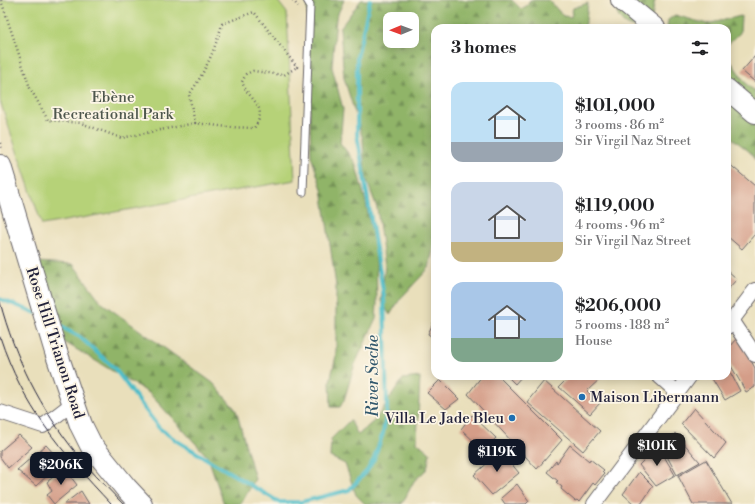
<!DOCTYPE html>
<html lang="en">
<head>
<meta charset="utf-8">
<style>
	:root { --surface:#fff; --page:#f2f2f2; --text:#202124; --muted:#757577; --accent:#111827 }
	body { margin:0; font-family:"Libre Bodoni",serif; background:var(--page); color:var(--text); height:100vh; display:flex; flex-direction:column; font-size:15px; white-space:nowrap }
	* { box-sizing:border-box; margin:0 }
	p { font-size:13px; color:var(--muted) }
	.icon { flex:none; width:22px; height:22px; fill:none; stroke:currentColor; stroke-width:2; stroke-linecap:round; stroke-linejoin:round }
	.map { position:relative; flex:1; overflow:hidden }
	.sheet { position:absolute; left:431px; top:24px; width:300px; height:356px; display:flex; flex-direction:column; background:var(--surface); border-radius:12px; box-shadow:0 2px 10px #0003 }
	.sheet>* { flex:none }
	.needle { width:26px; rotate:269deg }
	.fabs { position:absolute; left:383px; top:12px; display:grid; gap:8px }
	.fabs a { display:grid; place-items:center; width:36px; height:36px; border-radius:8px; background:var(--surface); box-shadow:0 2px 10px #0003; font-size:20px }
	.price { position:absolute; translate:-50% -34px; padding:0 9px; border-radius:8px; background:var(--accent); color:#fff; font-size:13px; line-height:26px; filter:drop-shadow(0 1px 2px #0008) }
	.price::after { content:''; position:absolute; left:50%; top:24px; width:12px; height:9px; margin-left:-6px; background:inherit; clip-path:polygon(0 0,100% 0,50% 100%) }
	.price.selected { background:#222; color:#fff }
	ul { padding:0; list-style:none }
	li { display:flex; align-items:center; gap:12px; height:100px; padding:0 20px }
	li span { display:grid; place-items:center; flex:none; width:112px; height:80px; border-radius:12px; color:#555 }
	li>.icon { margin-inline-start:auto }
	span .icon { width:48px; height:48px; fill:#fffc; stroke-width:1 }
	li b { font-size:17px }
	h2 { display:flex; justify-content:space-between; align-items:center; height:48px; padding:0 20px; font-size:17px }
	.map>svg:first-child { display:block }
</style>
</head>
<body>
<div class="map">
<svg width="755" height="504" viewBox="0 0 755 504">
	<defs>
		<pattern id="forest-firs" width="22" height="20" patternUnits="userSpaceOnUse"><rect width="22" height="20" fill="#90b468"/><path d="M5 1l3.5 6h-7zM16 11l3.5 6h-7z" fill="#759257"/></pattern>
	</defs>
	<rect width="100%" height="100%" fill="#fcf5e5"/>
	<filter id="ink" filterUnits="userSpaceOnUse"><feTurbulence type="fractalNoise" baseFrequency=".025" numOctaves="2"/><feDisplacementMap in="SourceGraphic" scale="8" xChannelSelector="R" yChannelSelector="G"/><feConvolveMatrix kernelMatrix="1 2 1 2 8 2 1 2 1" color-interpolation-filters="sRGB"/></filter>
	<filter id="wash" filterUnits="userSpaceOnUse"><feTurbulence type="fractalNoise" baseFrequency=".012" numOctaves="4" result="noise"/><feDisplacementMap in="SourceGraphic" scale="16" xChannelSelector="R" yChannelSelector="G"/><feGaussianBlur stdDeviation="0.9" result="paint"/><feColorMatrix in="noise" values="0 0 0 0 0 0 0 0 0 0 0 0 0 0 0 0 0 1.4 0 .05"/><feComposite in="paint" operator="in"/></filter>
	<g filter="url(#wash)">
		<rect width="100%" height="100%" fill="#e9dfbb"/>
		<path fill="url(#forest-firs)" stroke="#596b52" fill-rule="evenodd" d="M307 0H344L336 18 332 67 343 109 340 143 355 162 366 203 376 253 377 303 376 319 355 364 344 400 340 407H331L330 381 336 356V286L322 189 311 156Z
			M361 0H512L521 9 528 5 530 0H549L563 16 571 17 573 8 588 3 585 28H435V240L429 268 400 299 390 315 381 301 385 266 377 208 365 175 363 139 344 78 340 28ZM390 19H412V41H390Z
			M611 0H655L650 28C622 28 622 25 611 0Z
			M675 15 707 24 741 16 740 33 728 44 727 50V28H667L668 20Z
			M727 56 747 85 755 91V160L750 152 727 134Z
			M36 262 73 264 102 303 213 383 236 410 255 479 241 504H224L208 457 149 393 61 340Z
			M420 377 417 442 430 453 427 469 414 481 402 504H365L356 495 345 464 330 457 331 439 350 420 358 435 375 420 403 379Z"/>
		<path fill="#b6d278" stroke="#6c7a5a" d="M0 0H277L287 13 295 180 42 225 0 101Z"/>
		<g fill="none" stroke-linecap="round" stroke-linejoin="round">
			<path stroke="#50bdc9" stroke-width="4" d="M0 299 36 313
				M56 324 80 337 115 369 159 428 177 441 279 502H301L349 490 367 471 374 459 383 433 387 409 384 297 357 134V57L370 0"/>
		</g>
		<g id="blocks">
			<path fill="#d49d88" d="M755 56V82L742 71Z
				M727 162 755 186V234L742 249 727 236Z
				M727 270 737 279 727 290Z
				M435 319V339L428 334Z
				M738 337 755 368V387L746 392 727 359V349Z
				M727 366 740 391 725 400 711 377 727 376Z
				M482 376H498L562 440 537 469 468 394Z
				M507 376H522L515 384Z
				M570 376H603L587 391 600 403 590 414 559 387Z
				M440 380 459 399 446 409 427 393Z
				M544 381 600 431 583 451 527 402Z
				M694 408 726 443 714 458 681 424Z
				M472 415 496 438 484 451 461 429Z
				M675 433 700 462 677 475 662 447Z
				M19 435 32 447 8 468 0 457V451Z
				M46 445 54 454 47 464 49 474 36 486 17 470Z
				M570 445 589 461 590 459 604 470 602 472 604 474 595 485 593 483 579 502 577 500 575 501 561 489 562 487 556 482 558 481 547 472 556 461 557 463Z
				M658 446 675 475 656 486 639 465Z
				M501 451 519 473 492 495 474 475Z
				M706 460 732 504H693L678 476Z
				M64 468 77 485 54 504 47 495 52 491 47 482Z
				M639 472 653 486 641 504H634L623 494Z
				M517 484 529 501 526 504H505L501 498Z
				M81 491 89 504H64Z"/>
		</g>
	</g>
	<g filter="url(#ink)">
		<use href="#blocks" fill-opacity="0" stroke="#686468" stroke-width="1"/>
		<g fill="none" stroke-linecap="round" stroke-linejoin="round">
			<defs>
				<path id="service" d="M303 192 310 5 307 0"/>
				<path id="minor" d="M732 320 755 355
					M727 327 755 290
					M659 376 677 392
					M0 412 43 426 73 403
					M594 504 690 376"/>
				<path id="secondary" d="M621 0 655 28
					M727 89 755 113"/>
				<path id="primary" d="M0 166 56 352 81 425 91 445 126 488 141 504"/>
			</defs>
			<use href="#service" stroke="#686468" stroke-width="9"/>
			<use href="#minor" stroke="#686468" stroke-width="16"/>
			<use href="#secondary" stroke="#686468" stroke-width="22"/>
			<use href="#primary" stroke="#686468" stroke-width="24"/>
			<path stroke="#686468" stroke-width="2.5" stroke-dasharray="1 3" stroke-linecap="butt" d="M1 0 30 88 48 120 81 123 121 138 195 123 189 95C205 72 215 50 222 24L254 12 297 67 298 65
				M293 0 300 9
				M195 123 228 127 254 128C270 106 249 101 242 82L246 74 253 71 284 75 297 67
				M0 143 2 149"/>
			<use href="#service" stroke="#fff" stroke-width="7"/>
			<use href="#minor" stroke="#fff" stroke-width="14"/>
			<use href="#secondary" stroke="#fff" stroke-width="20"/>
			<use href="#primary" stroke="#fff" stroke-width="22"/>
			<path stroke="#22223b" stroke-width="1" d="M0 302C15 358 40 408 77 454 91 472 108 488 123 504
				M0 337C23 407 61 451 111 504"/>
		</g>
	</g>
	<g fill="#1f6fb2" stroke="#fcf5e5" stroke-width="1.5">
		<circle cx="582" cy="397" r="4"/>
		<circle cx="512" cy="418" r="4"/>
	</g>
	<g text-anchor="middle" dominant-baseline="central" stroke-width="3.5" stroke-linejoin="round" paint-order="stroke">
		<g font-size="15" fill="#4e574d" stroke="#fcf5e5">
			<text x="113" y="97">Ebène<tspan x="113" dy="17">Recreational Park</tspan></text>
		</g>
		<g font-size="15" fill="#22223b" stroke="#fcf5e5">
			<text transform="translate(55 343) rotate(72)">Rose Hill Trianon Road</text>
		</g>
		<g font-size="15" fill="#22223b" stroke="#fcf5e5" text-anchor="start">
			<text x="590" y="397">Maison Libermann</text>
			<text x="504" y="418" text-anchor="end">Villa Le Jade Bleu</text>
		</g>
		<g font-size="16" font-style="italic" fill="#32586d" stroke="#fcf5e5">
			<text transform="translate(373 376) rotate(-90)">River Seche</text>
		</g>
	</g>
</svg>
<div class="fabs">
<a><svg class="needle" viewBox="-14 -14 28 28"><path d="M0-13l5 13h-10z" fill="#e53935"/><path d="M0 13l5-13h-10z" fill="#757577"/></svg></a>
</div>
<b class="price selected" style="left:657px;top:467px">$101K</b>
<b class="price" style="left:497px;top:473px">$119K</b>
<b class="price" style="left:61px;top:486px">$206K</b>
<section class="sheet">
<h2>3 homes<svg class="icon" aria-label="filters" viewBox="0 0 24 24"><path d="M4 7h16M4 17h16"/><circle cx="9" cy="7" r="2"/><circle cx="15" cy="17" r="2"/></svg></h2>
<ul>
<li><span style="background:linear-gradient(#bfe0f5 75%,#9aa5b1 0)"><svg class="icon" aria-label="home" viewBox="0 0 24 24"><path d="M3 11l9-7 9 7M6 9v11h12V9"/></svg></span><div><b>$101,000</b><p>3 rooms · 86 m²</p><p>Sir Virgil Naz Street</p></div></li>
<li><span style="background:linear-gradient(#c9d6e8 75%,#c2b280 0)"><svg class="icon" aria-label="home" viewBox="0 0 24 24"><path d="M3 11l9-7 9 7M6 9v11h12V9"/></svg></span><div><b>$119,000</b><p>4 rooms · 96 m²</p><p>Sir Virgil Naz Street</p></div></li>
<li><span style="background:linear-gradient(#a9c7e8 70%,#7fa58c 0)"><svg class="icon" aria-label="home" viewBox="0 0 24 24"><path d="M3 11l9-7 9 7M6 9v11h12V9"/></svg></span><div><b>$206,000</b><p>5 rooms · 188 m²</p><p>House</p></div></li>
</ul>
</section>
</div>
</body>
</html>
